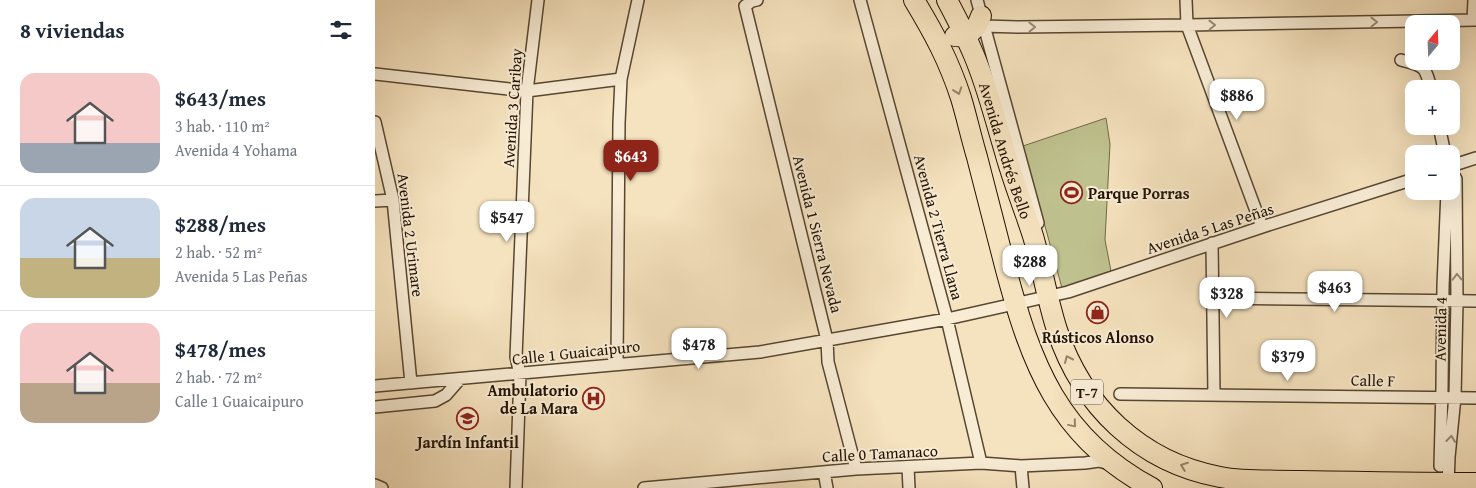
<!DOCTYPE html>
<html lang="es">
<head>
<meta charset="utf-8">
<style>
	:root { --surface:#fff; --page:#f6f6f7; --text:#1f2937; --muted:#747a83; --line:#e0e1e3; --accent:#8f2418 }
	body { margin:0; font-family:"Gentium Book Plus",serif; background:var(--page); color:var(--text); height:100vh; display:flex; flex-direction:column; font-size:19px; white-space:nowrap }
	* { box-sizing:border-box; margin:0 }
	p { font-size:16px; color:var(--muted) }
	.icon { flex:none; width:28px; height:28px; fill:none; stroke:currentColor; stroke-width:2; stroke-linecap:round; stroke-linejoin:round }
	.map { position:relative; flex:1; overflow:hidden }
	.panel { display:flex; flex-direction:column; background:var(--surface); width:375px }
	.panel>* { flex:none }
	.needle { width:32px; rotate:19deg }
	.tools { position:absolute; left:1030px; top:15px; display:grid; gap:10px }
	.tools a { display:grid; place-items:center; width:55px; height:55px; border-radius:10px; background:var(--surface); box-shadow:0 5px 20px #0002; font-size:25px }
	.price { position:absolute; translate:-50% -42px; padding:0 11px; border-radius:10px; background:#fff; color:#222; font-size:16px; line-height:32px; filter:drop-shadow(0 1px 2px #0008) }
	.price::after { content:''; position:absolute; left:50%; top:30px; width:15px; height:11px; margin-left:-8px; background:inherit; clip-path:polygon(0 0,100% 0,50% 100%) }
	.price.active { background:var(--accent); color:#fff }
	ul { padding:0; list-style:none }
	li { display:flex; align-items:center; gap:15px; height:125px; padding:0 20px }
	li+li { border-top:1px solid var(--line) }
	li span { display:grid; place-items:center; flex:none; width:140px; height:100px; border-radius:15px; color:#555 }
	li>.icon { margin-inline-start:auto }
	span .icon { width:60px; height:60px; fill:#fffc; stroke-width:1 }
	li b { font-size:21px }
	h2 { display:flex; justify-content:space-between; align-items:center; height:60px; padding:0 20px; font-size:21px }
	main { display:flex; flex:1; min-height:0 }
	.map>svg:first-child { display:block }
</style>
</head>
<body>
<main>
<section class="panel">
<h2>8 viviendas<svg class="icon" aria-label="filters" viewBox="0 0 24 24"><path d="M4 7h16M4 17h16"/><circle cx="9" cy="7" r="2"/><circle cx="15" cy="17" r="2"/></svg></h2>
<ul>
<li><span style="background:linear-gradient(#f6c9c9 70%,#9aa5b1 0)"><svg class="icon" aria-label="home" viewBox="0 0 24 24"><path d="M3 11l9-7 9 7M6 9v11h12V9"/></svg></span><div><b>$643/mes</b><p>3 hab. · 110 m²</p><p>Avenida 4 Yohama</p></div></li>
<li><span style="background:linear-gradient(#c9d6e8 60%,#c2b280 0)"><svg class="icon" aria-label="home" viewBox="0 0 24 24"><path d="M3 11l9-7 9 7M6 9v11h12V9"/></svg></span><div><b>$288/mes</b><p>2 hab. · 52 m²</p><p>Avenida 5 Las Peñas</p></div></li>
<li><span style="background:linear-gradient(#f6c9c9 60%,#b9a48a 0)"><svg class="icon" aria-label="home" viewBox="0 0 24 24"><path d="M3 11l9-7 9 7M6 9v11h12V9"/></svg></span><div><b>$478/mes</b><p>2 hab. · 72 m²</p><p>Calle 1 Guaicaipuro</p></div></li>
</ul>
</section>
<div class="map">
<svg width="1101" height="488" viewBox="0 0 1101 488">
	<rect width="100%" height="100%" fill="#f5e2be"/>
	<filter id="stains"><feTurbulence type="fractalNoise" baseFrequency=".004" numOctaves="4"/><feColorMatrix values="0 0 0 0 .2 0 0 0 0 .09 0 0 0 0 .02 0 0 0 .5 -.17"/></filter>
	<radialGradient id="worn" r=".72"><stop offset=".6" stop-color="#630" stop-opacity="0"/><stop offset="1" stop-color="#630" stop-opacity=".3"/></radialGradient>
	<path fill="#bfc28f" stroke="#706a48" d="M731 118 735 144 730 240 736 271 687 288 648 146Z"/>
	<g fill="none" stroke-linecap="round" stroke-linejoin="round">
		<defs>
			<path id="street" d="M382 0 377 1 370 6 452 340 453 362 481 469
				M485 0 572 319 606 463
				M602 0 663 223
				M811 0 812 25 887 227
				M1098 20 1099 0
				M608 26 643 27 812 25 1101 20
				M1026 60C1049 66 1050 65 1056 89
				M0 74 152 91 246 79
				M0 122 18 200 36 383
				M1064 126 1070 154
				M1076 166 1101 158
				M0 201 18 200
				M837 243 839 394
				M838 298 1101 301
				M242 364 244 123 246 79 263 0
				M0 386 385 352 572 319 693 292 887 227 1039 179
				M745 394 1101 398
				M0 407 60 401 71 395 85 379
				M646 466 648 488
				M1065 466 1067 388 1068 286 1072 191
				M533 467 534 488
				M449 472 452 488
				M0 485 7 488
				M1073 486 1074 457 1080 397 1082 301 1081 179 1076 171
				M141 488 145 374 141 357 152 91 163 0
				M269 488 481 469 606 463 646 466 710 463 724 461 735 464"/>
			<g id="highway">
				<path d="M539 0C559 33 574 61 586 98 592 118 596 137 602 157 611 193 621 230 630 266 656 364 683 438 777 488"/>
				<path id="s1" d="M572 0C581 17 590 34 598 53 612 85 620 119 630 152 638 181 649 208 658 236 667 267 672 299 682 330 707 406 765 462 845 477 871 482 899 480 925 481 983 482 1042 483 1101 483"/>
				<path d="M580 36C593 38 602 29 606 16"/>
			</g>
		</defs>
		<use href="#street" stroke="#574631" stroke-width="14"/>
		<use href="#highway" stroke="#221202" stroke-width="22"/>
		<use href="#street" stroke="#f8ecd5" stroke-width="11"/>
		<use href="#highway" stroke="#f5e2be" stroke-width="20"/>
	</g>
	<defs><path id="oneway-chevron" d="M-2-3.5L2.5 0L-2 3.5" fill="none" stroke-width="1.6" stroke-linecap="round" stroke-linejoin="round" transform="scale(1.25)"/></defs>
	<g stroke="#988a76">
		<use href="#oneway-chevron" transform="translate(999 22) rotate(-1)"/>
		<use href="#oneway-chevron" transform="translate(837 25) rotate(-1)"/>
		<use href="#oneway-chevron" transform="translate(657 27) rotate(-1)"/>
		<use href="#oneway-chevron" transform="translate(1082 277) rotate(-91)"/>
		<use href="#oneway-chevron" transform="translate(1076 439) rotate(-84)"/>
	</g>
	<g stroke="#968469">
		<use href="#oneway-chevron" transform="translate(583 91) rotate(71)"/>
		<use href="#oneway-chevron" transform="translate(693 359) rotate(-114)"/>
		<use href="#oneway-chevron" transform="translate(698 424) rotate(50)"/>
		<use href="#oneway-chevron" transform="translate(809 466) rotate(-159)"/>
	</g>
	<defs>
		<symbol id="stadium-ring" viewBox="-11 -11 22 22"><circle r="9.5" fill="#f8ecd5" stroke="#8f2418" stroke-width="1.5"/><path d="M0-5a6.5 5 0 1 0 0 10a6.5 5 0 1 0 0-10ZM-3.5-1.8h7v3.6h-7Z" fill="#8f2418"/></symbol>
		<symbol id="shop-ring" viewBox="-11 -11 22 22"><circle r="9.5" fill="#f8ecd5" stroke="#8f2418" stroke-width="1.5"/><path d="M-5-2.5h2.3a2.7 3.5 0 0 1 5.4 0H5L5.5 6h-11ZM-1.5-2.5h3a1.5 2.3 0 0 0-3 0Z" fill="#8f2418"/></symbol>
		<symbol id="hospital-ring" viewBox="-11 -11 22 22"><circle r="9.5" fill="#f8ecd5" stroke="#8f2418" stroke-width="1.5"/><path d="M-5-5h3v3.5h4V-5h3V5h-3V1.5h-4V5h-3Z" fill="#8f2418"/></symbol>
		<symbol id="school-ring" viewBox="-11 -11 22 22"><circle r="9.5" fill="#f8ecd5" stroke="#8f2418" stroke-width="1.5"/><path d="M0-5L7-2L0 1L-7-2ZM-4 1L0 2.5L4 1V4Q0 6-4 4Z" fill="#8f2418"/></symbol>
	</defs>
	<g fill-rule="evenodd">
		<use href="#stadium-ring" x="684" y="180" width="25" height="25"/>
		<use href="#shop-ring" x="710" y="300" width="25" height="25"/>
		<use href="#hospital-ring" x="206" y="386" width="25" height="25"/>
		<use href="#school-ring" x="80" y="406" width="25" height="25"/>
	</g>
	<g text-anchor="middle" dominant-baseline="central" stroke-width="4" stroke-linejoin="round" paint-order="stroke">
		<rect fill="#f8ecd5" stroke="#625341" stroke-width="1" x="696" y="379.5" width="32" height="25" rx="4"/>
		<g font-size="15" font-weight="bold" fill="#221202">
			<text x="712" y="392">T-7</text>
		</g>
		<g font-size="16" fill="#221202" stroke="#f8ecd5">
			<text transform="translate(137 108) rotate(-86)">Avenida 3 Caribay</text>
			<text stroke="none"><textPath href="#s1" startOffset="162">Avenida Andrés Bello</textPath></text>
			<text transform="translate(564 227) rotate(75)">Avenida 2 Tierra Llana</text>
			<text transform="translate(835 228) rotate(-18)">Avenida 5 Las Peñas</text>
			<text transform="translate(443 234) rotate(76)">Avenida 1 Sierra Nevada</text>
			<text transform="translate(36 235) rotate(83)">Avenida 2 Urimare</text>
			<text transform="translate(1065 329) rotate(-89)">Avenida 4</text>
			<text transform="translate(201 352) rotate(-6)">Calle 1 Guaicaipuro</text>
			<text transform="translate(998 380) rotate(1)">Calle F</text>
			<text transform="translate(505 453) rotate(-3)">Calle 0 Tamanaco</text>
		</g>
		<g font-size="16" font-weight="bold" fill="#221202" stroke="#f8ecd5">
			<text x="713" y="193" text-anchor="start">Parque Porras</text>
			<text x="723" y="337">Rústicos Alonso</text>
			<text x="203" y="390" text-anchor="end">Ambulatorio<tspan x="203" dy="18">de La Mara</tspan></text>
			<text x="93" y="442">Jardín Infantil</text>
		</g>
	</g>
	<rect width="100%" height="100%" filter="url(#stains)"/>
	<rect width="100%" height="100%" fill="url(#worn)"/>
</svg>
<div class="tools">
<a><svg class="needle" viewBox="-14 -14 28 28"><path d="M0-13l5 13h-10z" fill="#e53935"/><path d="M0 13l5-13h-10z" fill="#747a83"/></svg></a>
<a>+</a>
<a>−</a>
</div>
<b class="price" style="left:862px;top:121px">$886</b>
<b class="price active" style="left:256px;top:182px">$643</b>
<b class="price" style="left:132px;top:243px">$547</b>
<b class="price" style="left:655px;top:287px">$288</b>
<b class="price" style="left:960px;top:313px">$463</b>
<b class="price" style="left:852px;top:319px">$328</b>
<b class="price" style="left:324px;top:370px">$478</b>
<b class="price" style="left:913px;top:382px">$379</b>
</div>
</main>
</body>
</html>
